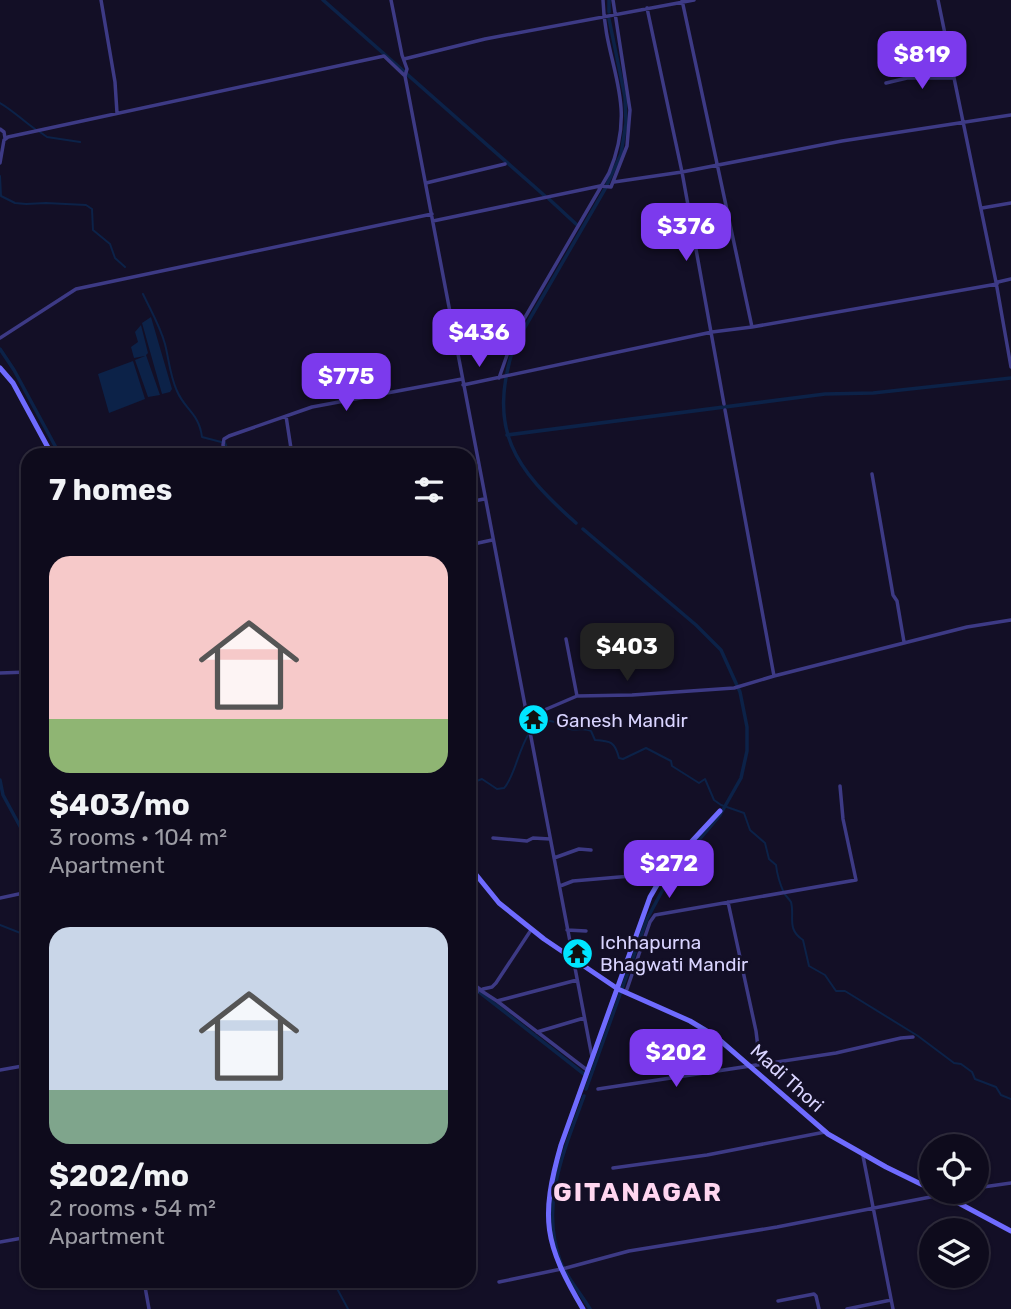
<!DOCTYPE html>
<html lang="en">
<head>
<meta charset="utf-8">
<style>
	:root { --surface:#0e0b1c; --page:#1c1929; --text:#f1f3f6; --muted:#9b9ba3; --line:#2e2b3b; --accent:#7c3aed }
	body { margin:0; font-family:Rubik,sans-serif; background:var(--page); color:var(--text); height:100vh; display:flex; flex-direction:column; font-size:26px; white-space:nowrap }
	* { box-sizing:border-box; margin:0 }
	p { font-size:23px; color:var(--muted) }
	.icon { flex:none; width:38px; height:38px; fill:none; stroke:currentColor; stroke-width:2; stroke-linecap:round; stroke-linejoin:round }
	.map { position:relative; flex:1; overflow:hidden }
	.sheet { position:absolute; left:21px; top:448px; width:455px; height:840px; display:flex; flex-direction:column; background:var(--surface); border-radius:21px; box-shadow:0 2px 5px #0004,0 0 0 2px var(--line) }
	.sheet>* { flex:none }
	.tools { position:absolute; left:919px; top:1134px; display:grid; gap:14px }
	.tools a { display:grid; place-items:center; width:70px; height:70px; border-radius:50%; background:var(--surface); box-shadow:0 2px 5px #0004,0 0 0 2px var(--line); font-size:35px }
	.price { position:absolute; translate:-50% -60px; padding:0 16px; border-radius:14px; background:var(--accent); color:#fff; font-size:23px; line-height:46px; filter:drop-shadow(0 2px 4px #0008) }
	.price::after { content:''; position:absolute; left:50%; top:42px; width:21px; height:16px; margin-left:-10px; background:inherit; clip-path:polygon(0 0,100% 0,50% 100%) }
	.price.on { background:#222; color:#fff }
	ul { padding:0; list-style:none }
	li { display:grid; align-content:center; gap:14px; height:371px; padding:0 28px }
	li span { display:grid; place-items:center; height:217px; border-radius:21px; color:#555 }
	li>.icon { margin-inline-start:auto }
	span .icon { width:126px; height:126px; fill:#fffc; stroke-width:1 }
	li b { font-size:30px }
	h2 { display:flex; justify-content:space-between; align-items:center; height:84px; padding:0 28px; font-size:30px }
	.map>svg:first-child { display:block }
</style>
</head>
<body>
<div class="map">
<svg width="1011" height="1309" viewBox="0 0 1011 1309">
	<rect width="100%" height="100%" fill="#130f26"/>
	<path fill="#0c2248" d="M151 317 172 389 170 392 162 394 142 323Z
		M141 325 148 353 146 355 160 395 148 397 135 360 145 356 134 358 131 347 138 342 135 332Z
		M133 361 145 399 109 413 98 374Z"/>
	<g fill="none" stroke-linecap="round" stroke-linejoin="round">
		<path stroke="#0c2248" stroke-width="2" d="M0 103C14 111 23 121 35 129
			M40 132 47 137 80 142
			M0 176 1 196 15 203 26 204 46 203 86 205 92 209 93 230 110 244 115 258 125 267
			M143 294C151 311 160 326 165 344 169 360 170 376 177 391 185 410 199 413 202 437L225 443 230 455
			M469 803 473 801 471 783 482 779 497 789 504 788C519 773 521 719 550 721 558 722 563 727 570 729 578 731 584 727 591 731L595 740C611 741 615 742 619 758L623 759 646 748 671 761 672 766 699 783 705 779 714 800 721 805 744 813 750 830 765 843 769 859 776 865C777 874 780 884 784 893 786 896 789 899 791 902 795 916 786 929 803 940L809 966 825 975 836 991H845L918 1036 954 1063 961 1064 972 1072 975 1079 996 1087 1001 1095 1011 1099
			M0 925 28 936
			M333 1281 348 1309"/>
		<path stroke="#0c2248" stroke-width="3.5" d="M323 0 545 196
			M609 12V0
			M549 199 576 224
			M0 349 14 370 60 455
			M507 435 825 394 873 393 1011 378
			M576 523C514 468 487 430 514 346L605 189 621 154 626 123 625 97 609 19
			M583 529 696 625 721 650 740 692 747 727V751L741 778 720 815 674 869 647 919 586 1089
			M0 780 3 795 28 841
			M469 984 584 1074
			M584 1096C564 1151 539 1205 561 1263 568 1279 581 1294 590 1309"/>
		<path stroke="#3d3a85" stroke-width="3.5" d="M101 0 115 82 117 113
			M682 0 752 327 997 284 998 282 1011 279
			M938 0 996 282 1011 367
			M404 59 485 39 694 0
			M405 76 592 1057
			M886 83 907 78H954
			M0 129 4 132 5 138
			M0 163 4 140 8 137 384 56 405 76 407 69 402 55 391 0
			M614 182 682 172 647 8
			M426 183 505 164
			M982 208 1011 203
			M433 221 600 186 611 187 627 146 630 110 613 0
			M0 338 76 289 432 214
			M499 378 513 338 609 173C639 101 605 68 603 0
			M463 385 712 332 752 327
			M724 404 682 172 842 141 1011 115
			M725 410 774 676 967 627 1011 620
			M286 416 292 455
			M226 455 223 445 224 439 229 436 312 407 462 379
			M872 474 893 595 897 601 904 642
			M469 502 484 499
			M469 545 492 540
			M566 639 577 696
			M0 673 28 672
			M528 717 577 696 632 695 734 688 774 676
			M493 838 527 841 533 838 550 839
			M554 858 579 849 591 850
			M560 886 573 881 631 876
			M0 898 28 892
			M728 902 756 1031 760 1064
			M567 930 586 931
			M469 981 481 990
			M483 989 492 987 496 983 531 930
			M480 990 497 1001 577 980
			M469 991 477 992
			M626 992 650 922 655 915 856 880 843 819 840 786
			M497 1001 587 1070
			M537 1032 584 1018
			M0 1070 28 1065
			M598 1089 836 1053 901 1038 913 1037
			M863 1156 893 1309
			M613 1168 707 1155 825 1132
			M976 1188 1011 1183
			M0 1242 28 1237
			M144 1281 149 1309
			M499 1282 566 1268 629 1251 777 1227 956 1192
			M778 1301 814 1294 816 1296 819 1309
			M847 1309 891 1300"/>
		<path stroke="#6f6bff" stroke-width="5" d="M0 368 13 383 52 455
			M469 866 499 903 544 939 618 989 690 1021 715 1036 828 1134 886 1167 931 1189
			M938 1192 1011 1231
			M583 1309C544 1243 540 1219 561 1145L650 897 667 868 720 811"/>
	</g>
	<defs>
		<symbol id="temple-disc" viewBox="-11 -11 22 22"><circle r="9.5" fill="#00e5ff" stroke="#130f26"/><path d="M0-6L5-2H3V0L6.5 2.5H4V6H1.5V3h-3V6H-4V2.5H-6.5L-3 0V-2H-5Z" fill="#111"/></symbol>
	</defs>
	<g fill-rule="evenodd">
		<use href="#temple-disc" x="516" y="702" width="35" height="35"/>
		<use href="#temple-disc" x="560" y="936" width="35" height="35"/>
	</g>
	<g text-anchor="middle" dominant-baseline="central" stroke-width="6" stroke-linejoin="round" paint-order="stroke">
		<g font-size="19" fill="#d9d4ff" stroke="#130f26" text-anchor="start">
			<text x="556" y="720">Ganesh Mandir</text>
			<text x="600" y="942">Ichhapurna<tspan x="600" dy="22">Bhagwati Mandir</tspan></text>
		</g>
		<g font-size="19" fill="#d9d4ff" stroke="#130f26">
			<text transform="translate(787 1078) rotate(42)">Madi Thori</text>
		</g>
		<g font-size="26" font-weight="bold" letter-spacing="2" fill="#ffd6f0" stroke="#130f26">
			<text x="638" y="1192">GITANAGAR</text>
		</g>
	</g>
</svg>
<div class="tools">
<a><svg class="icon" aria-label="locate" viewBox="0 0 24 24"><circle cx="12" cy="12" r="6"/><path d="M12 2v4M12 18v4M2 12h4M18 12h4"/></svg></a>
<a><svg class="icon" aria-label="layers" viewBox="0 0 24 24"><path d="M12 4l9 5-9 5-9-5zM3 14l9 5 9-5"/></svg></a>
</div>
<b class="price" style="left:922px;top:91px">$819</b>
<b class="price" style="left:686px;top:263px">$376</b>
<b class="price" style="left:479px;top:369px">$436</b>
<b class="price" style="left:346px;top:413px">$775</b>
<b class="price on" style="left:627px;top:683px">$403</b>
<b class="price" style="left:669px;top:900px">$272</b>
<b class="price" style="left:676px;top:1089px">$202</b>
<section class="sheet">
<h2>7 homes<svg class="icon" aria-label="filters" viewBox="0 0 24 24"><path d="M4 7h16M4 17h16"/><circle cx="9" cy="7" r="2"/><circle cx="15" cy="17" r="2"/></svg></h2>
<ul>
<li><span style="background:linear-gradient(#f6c9c9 75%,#8fb573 0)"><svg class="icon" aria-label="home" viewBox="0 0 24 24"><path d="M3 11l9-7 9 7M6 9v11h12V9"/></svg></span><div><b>$403/mo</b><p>3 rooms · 104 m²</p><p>Apartment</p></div></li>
<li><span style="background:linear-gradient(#c9d6e8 75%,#7fa58c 0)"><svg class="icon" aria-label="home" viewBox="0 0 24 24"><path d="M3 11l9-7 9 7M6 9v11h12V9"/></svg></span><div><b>$202/mo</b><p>2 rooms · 54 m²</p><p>Apartment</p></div></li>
</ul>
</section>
</div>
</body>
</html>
